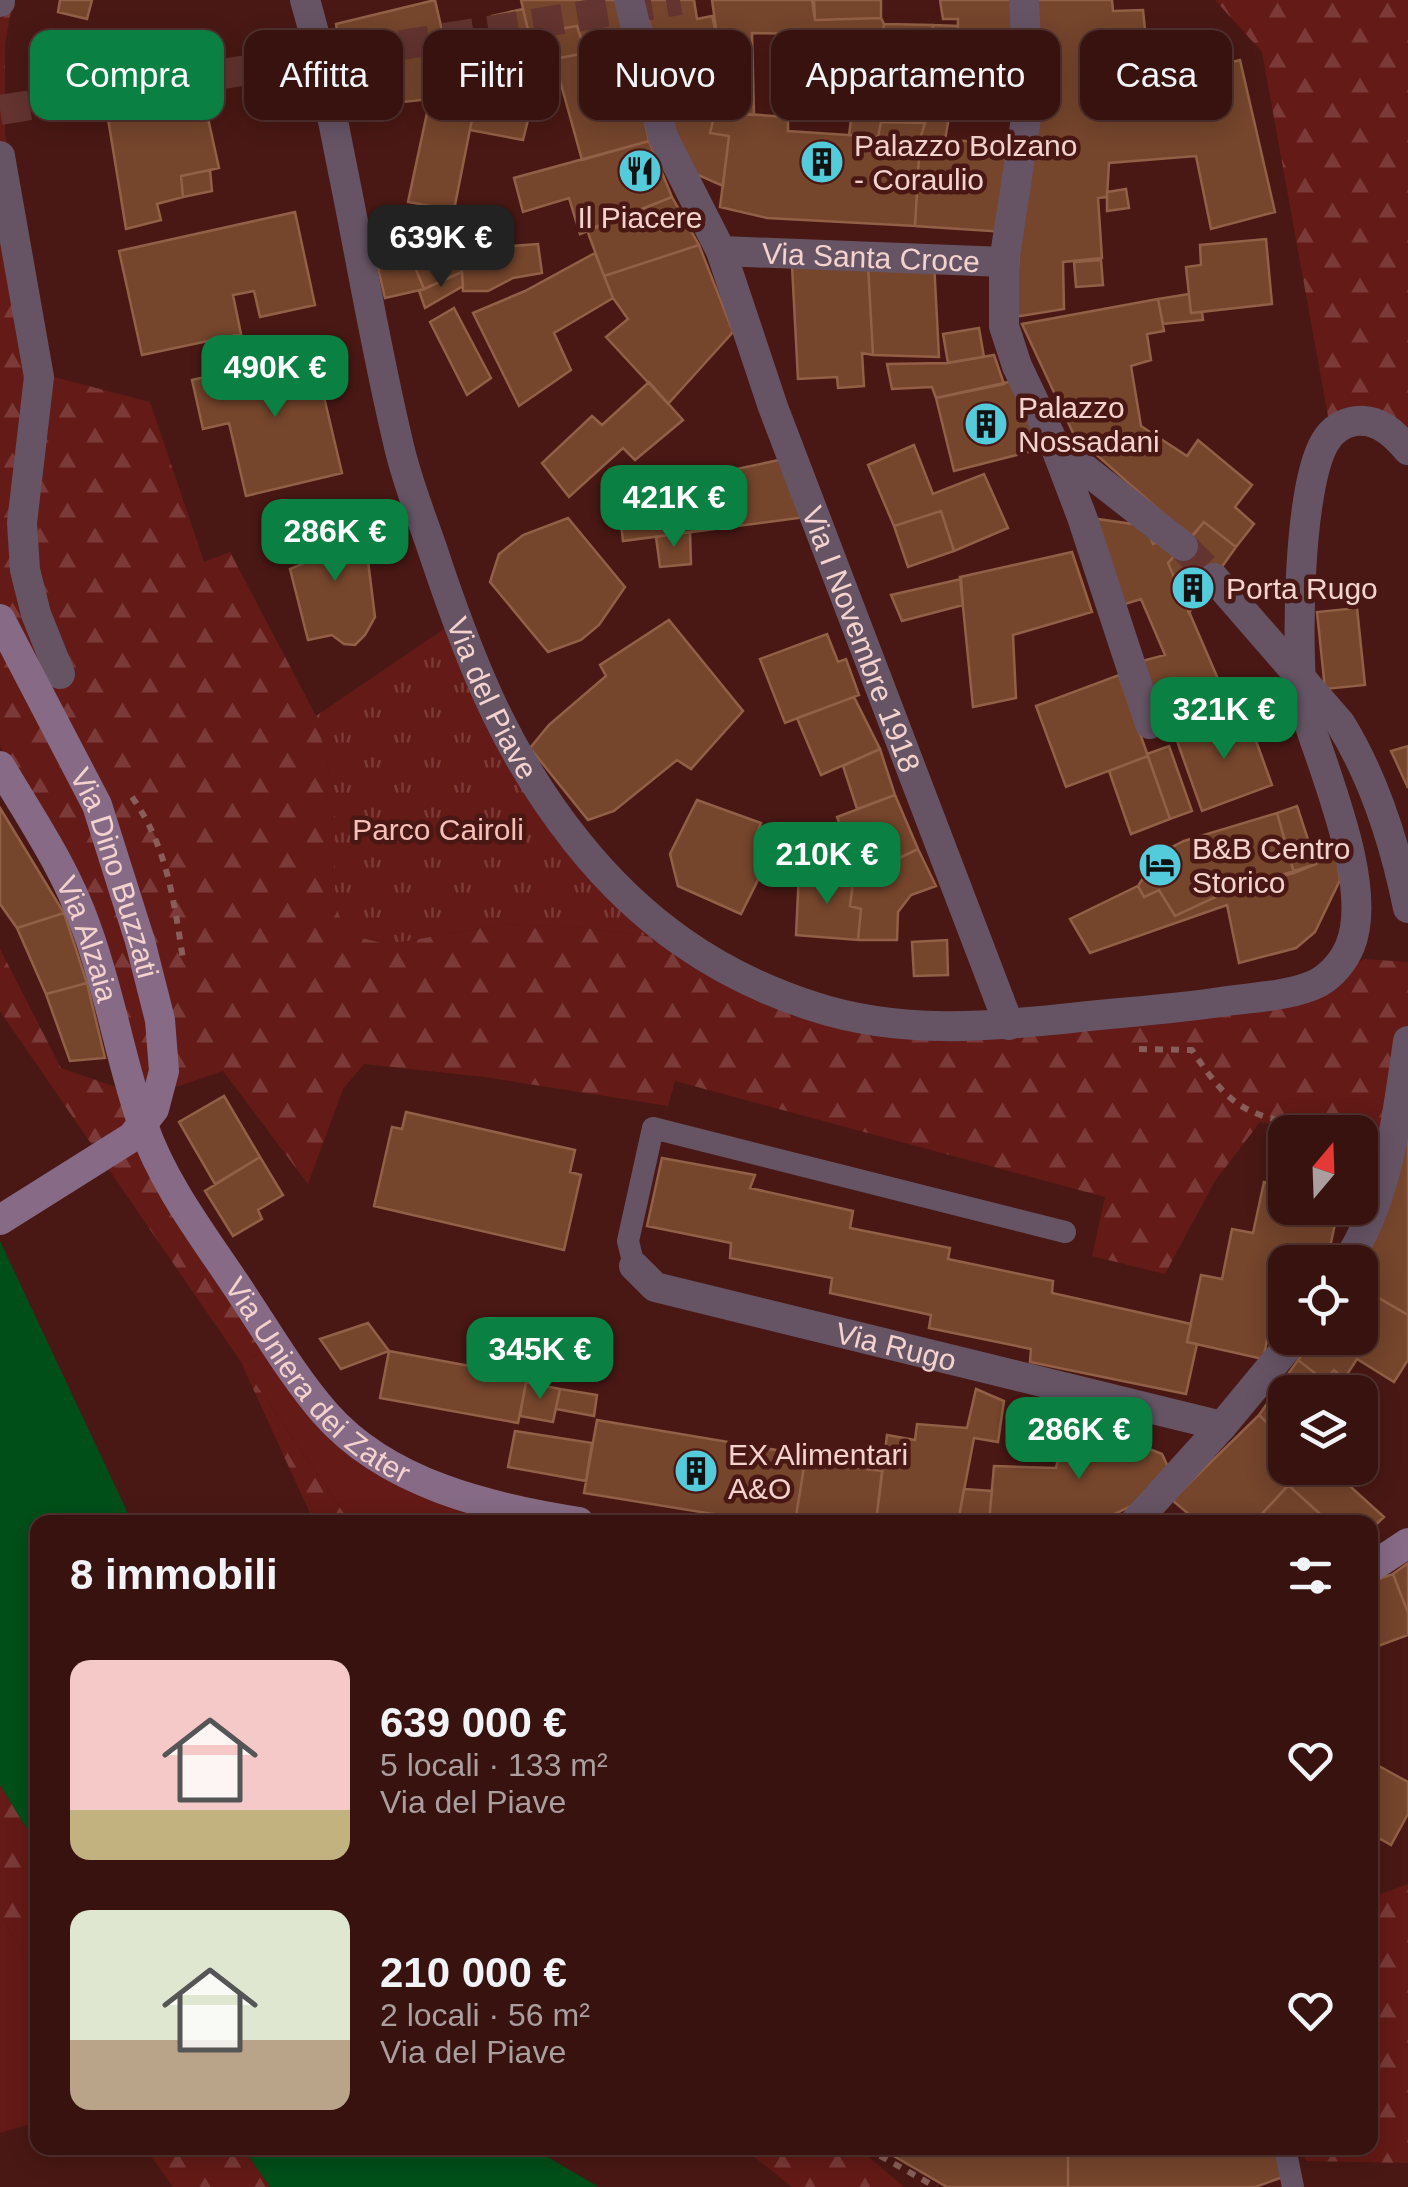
<!DOCTYPE html>
<html lang="it">
<head>
<meta charset="utf-8">
<style>
	:root { --surface:#37120f; --page:#3e1b18; --text:#f1f3f6; --muted:#aa9e9e; --line:#51322f; --accent:#0b8043 }
	body { margin:0; font-family:Arial,sans-serif; background:var(--page); color:var(--text); height:100vh; display:flex; flex-direction:column; font-size:38px; white-space:nowrap }
	* { box-sizing:border-box; margin:0 }
	p { font-size:32px; color:var(--muted) }
	.icon { flex:none; width:55px; height:55px; fill:none; stroke:currentColor; stroke-width:2; stroke-linecap:round; stroke-linejoin:round }
	.map { position:relative; flex:1; overflow:hidden }
	.drawer { position:absolute; left:30px; top:1515px; width:1348px; height:640px; display:flex; flex-direction:column; background:var(--surface); border-radius:20px; box-shadow:0 5px 25px #0003,0 0 0 2px var(--line) }
	.drawer>* { flex:none }
	.hud { position:absolute; left:30px; top:30px; width:1350px; height:90px; display:flex; gap:20px }
	.needle { width:65px; rotate:19deg }
	.buttons { position:absolute; left:1268px; top:1115px; display:grid; gap:20px }
	.buttons a { display:grid; place-items:center; width:110px; height:110px; border-radius:20px; background:var(--surface); box-shadow:0 5px 25px #0003,0 0 0 2px var(--line); font-size:50px }
	.price { position:absolute; translate:-50% -85px; padding:0 22px; border-radius:20px; background:var(--accent); color:#fff; font-size:32px; line-height:65px; filter:drop-shadow(0 2px 5px #0008) }
	.price::after { content:''; position:absolute; left:50%; top:60px; width:30px; height:22px; margin-left:-15px; background:inherit; clip-path:polygon(0 0,100% 0,50% 100%) }
	.price.current { background:#222; color:#fff }
	ul { padding:0; list-style:none }
	li { display:flex; align-items:center; gap:30px; height:250px; padding:0 40px }
	li span { display:grid; place-items:center; flex:none; width:280px; height:200px; border-radius:20px; color:#555 }
	li>.icon { margin-inline-start:auto }
	span .icon { width:120px; height:120px; fill:#fffc; stroke-width:1 }
	li b { font-size:42px }
	h2 { display:flex; justify-content:space-between; align-items:center; height:120px; padding:0 40px; font-size:42px }
	.tag { padding:0 35px; border-radius:20px; background:var(--surface); box-shadow:0 5px 25px #0003,0 0 0 2px var(--line); font-size:35px; line-height:90px }
	.tag.current { background:var(--accent); color:#fff }
	.map>svg:first-child { display:block }
</style>
</head>
<body>
<div class="map">
<svg width="1408" height="2187" viewBox="0 0 1408 2187">
	<defs>
		<pattern id="grass-tufts" width="24" height="20" patternUnits="userSpaceOnUse" patternTransform="scale(2.5)"><rect width="24" height="20" fill="#641a16"/><path d="M3 7l-1-3M5 7V3M7 7l1-3M15 17l-1-3M17 17v-4M19 17l1-3" fill="none" stroke="#7b3a37"/></pattern>
		<pattern id="forest-firs" width="22" height="20" patternUnits="userSpaceOnUse" patternTransform="scale(2.5)"><rect width="22" height="20" fill="#641a16"/><path d="M5 1l3.5 6h-7zM16 11l3.5 6h-7z" fill="#7b3a37"/></pattern>
	</defs>
	<rect width="100%" height="100%" fill="#491814"/>
	<path fill="url(#grass-tufts)" d="M463 616 536 799 659 938 578 927 503 924 402 942H378L358 937 342 923 335 904V797L316 716Z"/>
	<path fill="url(#forest-firs)" d="M0 0H13L5 44V133L54 377 150 402 204 562 230 552 316 716 335 797V904L342 923 358 937 378 942H402L503 924 578 927 659 938 846 1022 1267 1010 1364 959 1408 962V1077L1398 1149 1360 1142V1132H1315L1260 1122 1215 1181 1165 1274 1092 1256 1105 1197 675 1081 668 1106 484 1077 364 1064 343 1089 308 1184 223 1071 146 1097 187 1192 270 1349 241 1362 350 1522H314L241 1362 0 1011V949L61 1068 145 1097 64 861 0 746Z
		M1215 0H1408V442L1328 416 1262 52Z
		M0 1785 37 1845V1976L0 1914Z
		M1408 1884V2163L1306 2161 1301 2148H1370V1898Z
		M145 2148H243L270 2187H173Z
		M743 2148H858L904 2187H792Z"/>
	<path fill="#641a16" d="M270 1349 354 1456 537 1522H350L241 1362Z
		M0 1914 37 1976V2122L0 2133Z"/>
	<path fill="#004f19" d="M0 1241 132 1522H38L37 1845 0 1785Z
		M243 2148H532L599 2187H270Z"/>
	<path fill="#75452c" stroke="#926046" stroke-width="2.5" d="M60 0H92L87 19 58 12Z
		M435 0 448 57 473 58 477 94 348 108 336 24Z
		M521 0H619L629 45 586 53 577 26 529 34Z
		M644 0H694L697 19 712 16 717 36 654 42Z
		M712 0H814L815 20 881 18 884 24 880 76 907 78 903 122H881L878 137 849 135 858 66 827 67V34L752 33 754 115 728 113Z
		M812 0H881V18L815 20Z
		M940 0H1013L1018 72 957 71 958 19H943Z
		M1034 0H1112L1113 11 1143 10 1148 60 1138 61 1139 96H1128L1126 114 1188 109 1186 73 1240 60 1275 212 1211 229 1196 156 1109 163 1107 197 1098 198 1102 258 1063 262 1064 309 1015 317Z
		M523 9 529 34 577 26 586 53 554 59 540 72 495 63 498 46 492 16Z
		M884 24 933 25 925 123 903 122 907 78 880 76Z
		M933 25 958 26 957 71 945 140 920 139 925 123Z
		M717 36 728 113 715 112 710 133 729 136 723 186 689 171 673 124 654 42Z
		M629 45 649 141 582 160 554 59Z
		M470 46H498L495 63 540 72 523 140 470 130 477 94 473 58 467 57Z
		M198 73 219 168 181 176 183 197 157 204 161 220 126 229 103 88Z
		M477 94 454 210 408 202 430 99Z
		M715 112 788 117V131L878 137 881 122 925 123 920 139 915 226 767 218 720 207 729 136 710 133Z
		M920 139 1010 143 1005 232 915 226Z
		M649 141 672 197 580 234 569 198 523 212 514 178Z
		M210 170 212 191 183 197 181 176Z
		M1126 189 1129 208 1107 211V192Z
		M672 197 699 245 604 276 587 230Z
		M441 211 457 250 538 244 542 273 513 278 488 291H463L462 272 424 289 400 231Z
		M295 212 315 305 260 317 254 291 233 295 241 334 142 355 119 251Z
		M500 217 507 246 463 250 455 222Z
		M400 231 424 289 385 298 370 234Z
		M1266 239 1272 304 1191 313 1186 267 1201 265 1200 245Z
		M699 245 733 332 668 404 606 337 628 319 613 298 604 276Z
		M595 253 613 298 554 333 571 370 519 406 473 313 525 291Z
		M1101 260 1103 285 1076 287 1074 262Z
		M934 262 939 357 873 355 868 265Z
		M868 265 873 355 862 353 864 386 838 388 837 377 798 379 792 266Z
		M462 272 463 286 425 308 419 291Z
		M1189 294 1191 313 1202 312 1203 320 1163 324 1158 299Z
		M1158 299 1164 331 1147 334 1151 360 1131 366 1141 426 1187 456 1198 440 1252 485 1235 507 1254 524 1236 547 1204 522 1191 538 1074 435 1022 324Z
		M454 308 491 378 467 395 430 322Z
		M979 328 984 357 948 363 943 334Z
		M325 350 335 394 324 397 342 473 246 496 229 423 203 429 192 380Z
		M994 355 1004 384 936 398 932 387 892 389 887 364 947 363Z
		M1013 381 1040 449 954 471 936 398Z
		M649 382 683 420 635 460 623 448 569 497 542 463 592 416 602 425Z
		M914 445 933 494 984 474 1008 528 954 551 941 511 894 526 868 465Z
		M784 459 806 517 623 541 619 507 603 490 615 477 625 481 713 474Z
		M941 511 954 551 908 567 894 526Z
		M568 518 625 587 599 625 581 640 548 652 490 582 499 554 523 535Z
		M1091 518 1146 526 1153 544 1162 540 1177 553 1168 563 1225 695 1164 721 1142 661 1165 655 1141 599 1122 605Z
		M358 520 372 560 368 561 375 617 365 635 355 645 344 644 332 635 308 640 290 569 302 564 297 549 310 546 305 532Z
		M1204 522 1236 547 1189 613 1168 563Z
		M690 532 691 564 660 567 656 537Z
		M1072 552 1092 612 1013 635 1016 698 973 707 960 577Z
		M961 579 963 605 902 621 891 595Z
		M1357 608 1365 685 1325 689 1317 612Z
		M669 620 743 711 691 769 677 760 614 811 588 820 530 748 549 725 606 676 600 665Z
		M827 634 838 662 846 659 859 695 785 723 760 659Z
		M1119 675 1148 756 1066 787 1036 706Z
		M854 697 880 749 821 775 797 718Z
		M1246 713 1272 785 1202 811 1176 738Z
		M1169 746 1192 811 1170 819 1147 754Z
		M1408 746V788L1391 751Z
		M880 749 895 795 857 809 843 766Z
		M1148 756 1170 819 1131 834 1109 771Z
		M895 795 918 849 893 861 889 852 855 865 837 817Z
		M697 800 761 823 755 838 763 870 741 914 678 886 670 854Z
		M1297 806 1316 864 1294 873 1277 813Z
		M0 808 64 913 17 928 0 904Z
		M1277 813 1294 873 1222 894 1175 916 1159 890 1144 897 1138 886 1158 854 1184 841Z
		M1336 848 1340 880 1315 932 1296 948 1239 963 1227 905 1090 953 1070 919 1138 886 1144 897 1159 890 1175 916 1222 894 1316 864 1313 855Z
		M918 849 936 886 911 895 898 912 897 940H858L861 909 850 906 855 865 889 852 893 861Z
		M799 873 854 875 850 906 861 909 858 940 796 935Z
		M64 913 87 983 46 994 17 928Z
		M947 940 948 975 914 976 912 942Z
		M87 983 105 1058 70 1061 46 994Z
		M224 1096 260 1157 215 1184 179 1122Z
		M406 1112 575 1150 570 1172 581 1175 564 1250 374 1206 392 1127 402 1129Z
		M1408 1129V1315L1360 1287V1262Z
		M260 1157 283 1195 258 1210 262 1219 233 1236 205 1191Z
		M662 1158 755 1175 750 1188 853 1211 850 1228 950 1248 948 1259 1053 1281 1052 1293 1191 1324 1187 1342 1197 1344 1186 1394 1030 1362 1031 1349 929 1328 931 1315 830 1293 832 1278 730 1258 731 1243 647 1226Z
		M1285 1179V1208H1353L1352 1213 1338 1210 1327 1261 1310 1258 1309 1262H1285V1306L1275 1304 1263 1359 1187 1342 1201 1275 1222 1279 1232 1229 1253 1233 1264 1182 1283 1186Z
		M1360 1287 1408 1315V1360L1394 1382 1357 1359 1344 1379 1334 1370 1325 1381 1298 1360 1314 1338H1360Z
		M368 1323 389 1351 341 1369 320 1339Z
		M389 1351 486 1369 488 1355 530 1363 518 1423 380 1398Z
		M1298 1360 1325 1381 1334 1370 1355 1389 1352 1392H1285V1440L1259 1415Z
		M526 1382 560 1389 553 1422 520 1416Z
		M560 1389 597 1395 594 1416 556 1409Z
		M976 1389 1004 1401 998 1442 974 1438 958 1522H876L887 1435 915 1440 917 1424 967 1428Z
		M1259 1415 1285 1440V1468H1305L1254 1522H1198L1172 1500Z
		M597 1420 806 1455 795 1522H762L584 1493Z
		M1097 1422 1148 1434 1142 1446 1162 1454 1168 1467 1134 1505 1097 1522H989L994 1466 1056 1468 1059 1455H1091Z
		M515 1431 592 1443 586 1481 508 1467Z
		M805 1461 882 1471 876 1522H795Z
		M1305 1468H1330L1384 1517 1370 1530V1522H1329L1288 1485Z
		M1288 1485 1329 1522H1270L1261 1515Z
		M964 1489 992 1491 989 1522H958Z
		M1408 1563V1613L1393 1574Z
		M1393 1574 1408 1613V1635L1370 1649V1582Z
		M1377 1765 1408 1782V1814L1391 1845 1370 1833V1778Z
		M880 2148H1068V2187H947Z
		M1083 2148H1277L1286 2176 1255 2187H1068V2153Z"/>
	<g fill="none" stroke-linecap="round" stroke-linejoin="round">
		<path stroke="#633430" stroke-width="30" stroke-dasharray="30 15" stroke-linecap="butt" d="M1183 546 1214 578"/>
		<path stroke="#633430" stroke-width="30" stroke-dasharray="30 15" stroke-linecap="butt" d="M0 110 680 0"/>
		<path stroke="#895e59" stroke-width="6" stroke-dasharray="8 8" stroke-linecap="butt" d="M132 797C167 846 174 901 183 959
			M1139 1049 1192 1050C1238 1121 1255 1114 1332 1132
			M866 2148 936 2187"/>
		<path stroke="#665465" stroke-width="22" d="M634 1266 628 1241 653 1128 1065 1232
			M1285 2148 1293 2187"/>
		<g stroke="#665465" stroke-width="30">
			<path id="s1" d="M305 0C322 57 332 118 344 176 362 265 377 354 398 442 407 484 425 525 438 566 473 669 508 756 577 842 640 921 716 975 812 1006 899 1035 990 1027 1080 1017 1127 1012 1173 1009 1220 1002 1251 997 1289 997 1318 983 1332 975 1344 961 1350 946 1375 885 1321 766 1303 704 1296 650 1298 487 1325 442 1332 430 1342 423 1356 421 1378 418 1395 434 1408 450"/>
			<path id="s2" d="M629 0 663 137 721 251 773 407 1009 1025"/>
			<path d="M1024 0 1029 99 1004 262V326L1017 366 1055 446 1082 517 1150 724"/>
			<path d="M0 2V0"/>
			<path d="M0 156 39 377 22 523 25 570 36 614 60 674"/>
			<path id="s3" d="M721 251 1004 262"/>
			<path d="M1058 448 1183 546"/>
			<path d="M1214 578 1340 723C1374 778 1395 844 1408 908"/>
			<path d="M1347 1262C1389 1196 1397 1118 1408 1041"/>
			<path id="s4" d="M634 1266 655 1287 1222 1426"/>
			<path d="M1135 1522 1222 1426 1295 1338"/>
		</g>
		<g stroke="#876b86" stroke-width="30">
			<path id="s5" d="M0 619 97 805 140 941 160 1020 164 1071 154 1109 132 1137 0 1220"/>
			<path id="s6" d="M0 766C31 818 66 869 86 927 110 991 120 1060 143 1125 162 1181 201 1233 234 1282 264 1326 291 1374 325 1413 387 1484 490 1508 579 1522"/>
			<path d="M1370 1568 1408 1543"/>
		</g>
	</g>
	<defs>
		<symbol id="building-disc" viewBox="-11 -11 22 22"><circle r="9.5" fill="#53cbdb" stroke="#491814"/><path d="M-4-6H4V6H1V3H-1V6H-4ZM-2.5-4.3h1.7v1.8h-1.7ZM.8-4.3h1.7v1.8H.8ZM-2.5-1h1.7V.8h-1.7ZM.8-1h1.7V.8H.8Z" fill="#111"/></symbol>
		<symbol id="restaurant-disc" viewBox="-11 -11 22 22"><circle r="9.5" fill="#53cbdb" stroke="#491814"/><path d="M-5-6h1v4h1v-4h1v4h1v-4h1v5L-1.5 .5V6h-2V.5L-5-1ZM5-6V6H3V1.5H1.5Q1.5-4 5-6Z" fill="#111"/></symbol>
		<symbol id="hotel-disc" viewBox="-11 -11 22 22"><circle r="9.5" fill="#53cbdb" stroke="#491814"/><path d="M-6-4.5h1.5V1H6V5H4.5V3h-9V5H-6ZM-4 0a1.8 1.8 0 1 1 3.6 0ZM.5 0V-2.5h3Q6-2.5 6 0Z" fill="#111"/></symbol>
	</defs>
	<g fill-rule="evenodd">
		<use href="#building-disc" x="797" y="137" width="50" height="50"/>
		<use href="#restaurant-disc" x="615" y="146" width="50" height="50"/>
		<use href="#building-disc" x="961" y="399" width="50" height="50"/>
		<use href="#building-disc" x="1168" y="563" width="50" height="50"/>
		<use href="#hotel-disc" x="1135" y="840" width="50" height="50"/>
		<use href="#building-disc" x="671" y="1446" width="50" height="50"/>
	</g>
	<g text-anchor="middle" dominant-baseline="central" stroke-width="9" stroke-linejoin="round" paint-order="stroke">
		<g font-size="30" fill="#f4d3ce" stroke="#491814" text-anchor="start">
			<text x="854" y="145">Palazzo Bolzano<tspan x="854" dy="34">- Coraulio</tspan></text>
			<text x="640" y="217" text-anchor="middle">Il Piacere</text>
			<text x="1018" y="407">Palazzo<tspan x="1018" dy="34">Nossadani</tspan></text>
			<text x="1226" y="588">Porta Rugo</text>
			<text x="1192" y="848">B&amp;B Centro<tspan x="1192" dy="34">Storico</tspan></text>
			<text x="728" y="1454">EX Alimentari<tspan x="728" dy="34">A&amp;O</tspan></text>
		</g>
		<g font-size="30" fill="#f4d3ce" stroke="#491814">
			<text stroke="none"><textPath href="#s3" startOffset="150">Via Santa Croce</textPath></text>
			<text stroke="none"><textPath href="#s2" startOffset="682">Via I Novembre 1918</textPath></text>
			<text stroke="none"><textPath href="#s1" startOffset="725">Via del Piave</textPath></text>
			<text stroke="none"><textPath href="#s5" startOffset="280">Via Dino Buzzati</textPath></text>
			<text stroke="none"><textPath href="#s6" startOffset="195">Via Alzaia</textPath></text>
			<text stroke="none"><textPath href="#s4" startOffset="278">Via Rugo</textPath></text>
			<text stroke="none"><textPath href="#s6" startOffset="702">Via Uniera dei Zater</textPath></text>
		</g>
		<g font-size="30" fill="#f7bfb7" stroke="#491814">
			<text x="438" y="829">Parco Cairoli</text>
		</g>
	</g>
</svg>
<div class="buttons">
<a><svg class="needle" viewBox="-14 -14 28 28"><path d="M0-13l5 13h-10z" fill="#e53935"/><path d="M0 13l5-13h-10z" fill="#aa9e9e"/></svg></a>
<a><svg class="icon" aria-label="locate" viewBox="0 0 24 24"><circle cx="12" cy="12" r="6"/><path d="M12 2v4M12 18v4M2 12h4M18 12h4"/></svg></a>
<a><svg class="icon" aria-label="layers" viewBox="0 0 24 24"><path d="M12 4l9 5-9 5-9-5zM3 14l9 5 9-5"/></svg></a>
</div>
<b class="price current" style="left:441px;top:290px">639K €</b>
<b class="price" style="left:275px;top:420px">490K €</b>
<b class="price" style="left:674px;top:550px">421K €</b>
<b class="price" style="left:335px;top:584px">286K €</b>
<b class="price" style="left:1224px;top:762px">321K €</b>
<b class="price" style="left:827px;top:907px">210K €</b>
<b class="price" style="left:540px;top:1402px">345K €</b>
<b class="price" style="left:1079px;top:1482px">286K €</b>
<div class="hud">
<a class="tag current">Compra</a>
<a class="tag">Affitta</a>
<a class="tag">Filtri</a>
<a class="tag">Nuovo</a>
<a class="tag">Appartamento</a>
<a class="tag">Casa</a>
</div>
<section class="drawer">
<h2>8 immobili<svg class="icon" aria-label="filters" viewBox="0 0 24 24"><path d="M4 7h16M4 17h16"/><circle cx="9" cy="7" r="2"/><circle cx="15" cy="17" r="2"/></svg></h2>
<ul>
<li><span style="background:linear-gradient(#f6c9c9 75%,#c2b280 0)"><svg class="icon" aria-label="home" viewBox="0 0 24 24"><path d="M3 11l9-7 9 7M6 9v11h12V9"/></svg></span><div><b>639 000 €</b><p>5 locali · 133 m²</p><p>Via del Piave</p></div><svg class="icon" aria-label="heart" viewBox="0 0 24 24"><path d="M12 20l-8-8c-3-5 5-10 8-4 3-6 11-1 8 4z"/></svg></li>
<li><span style="background:linear-gradient(#dfe7d0 65%,#b9a48a 0)"><svg class="icon" aria-label="home" viewBox="0 0 24 24"><path d="M3 11l9-7 9 7M6 9v11h12V9"/></svg></span><div><b>210 000 €</b><p>2 locali · 56 m²</p><p>Via del Piave</p></div><svg class="icon" aria-label="heart" viewBox="0 0 24 24"><path d="M12 20l-8-8c-3-5 5-10 8-4 3-6 11-1 8 4z"/></svg></li>
</ul>
</section>
</div>
</body>
</html>
